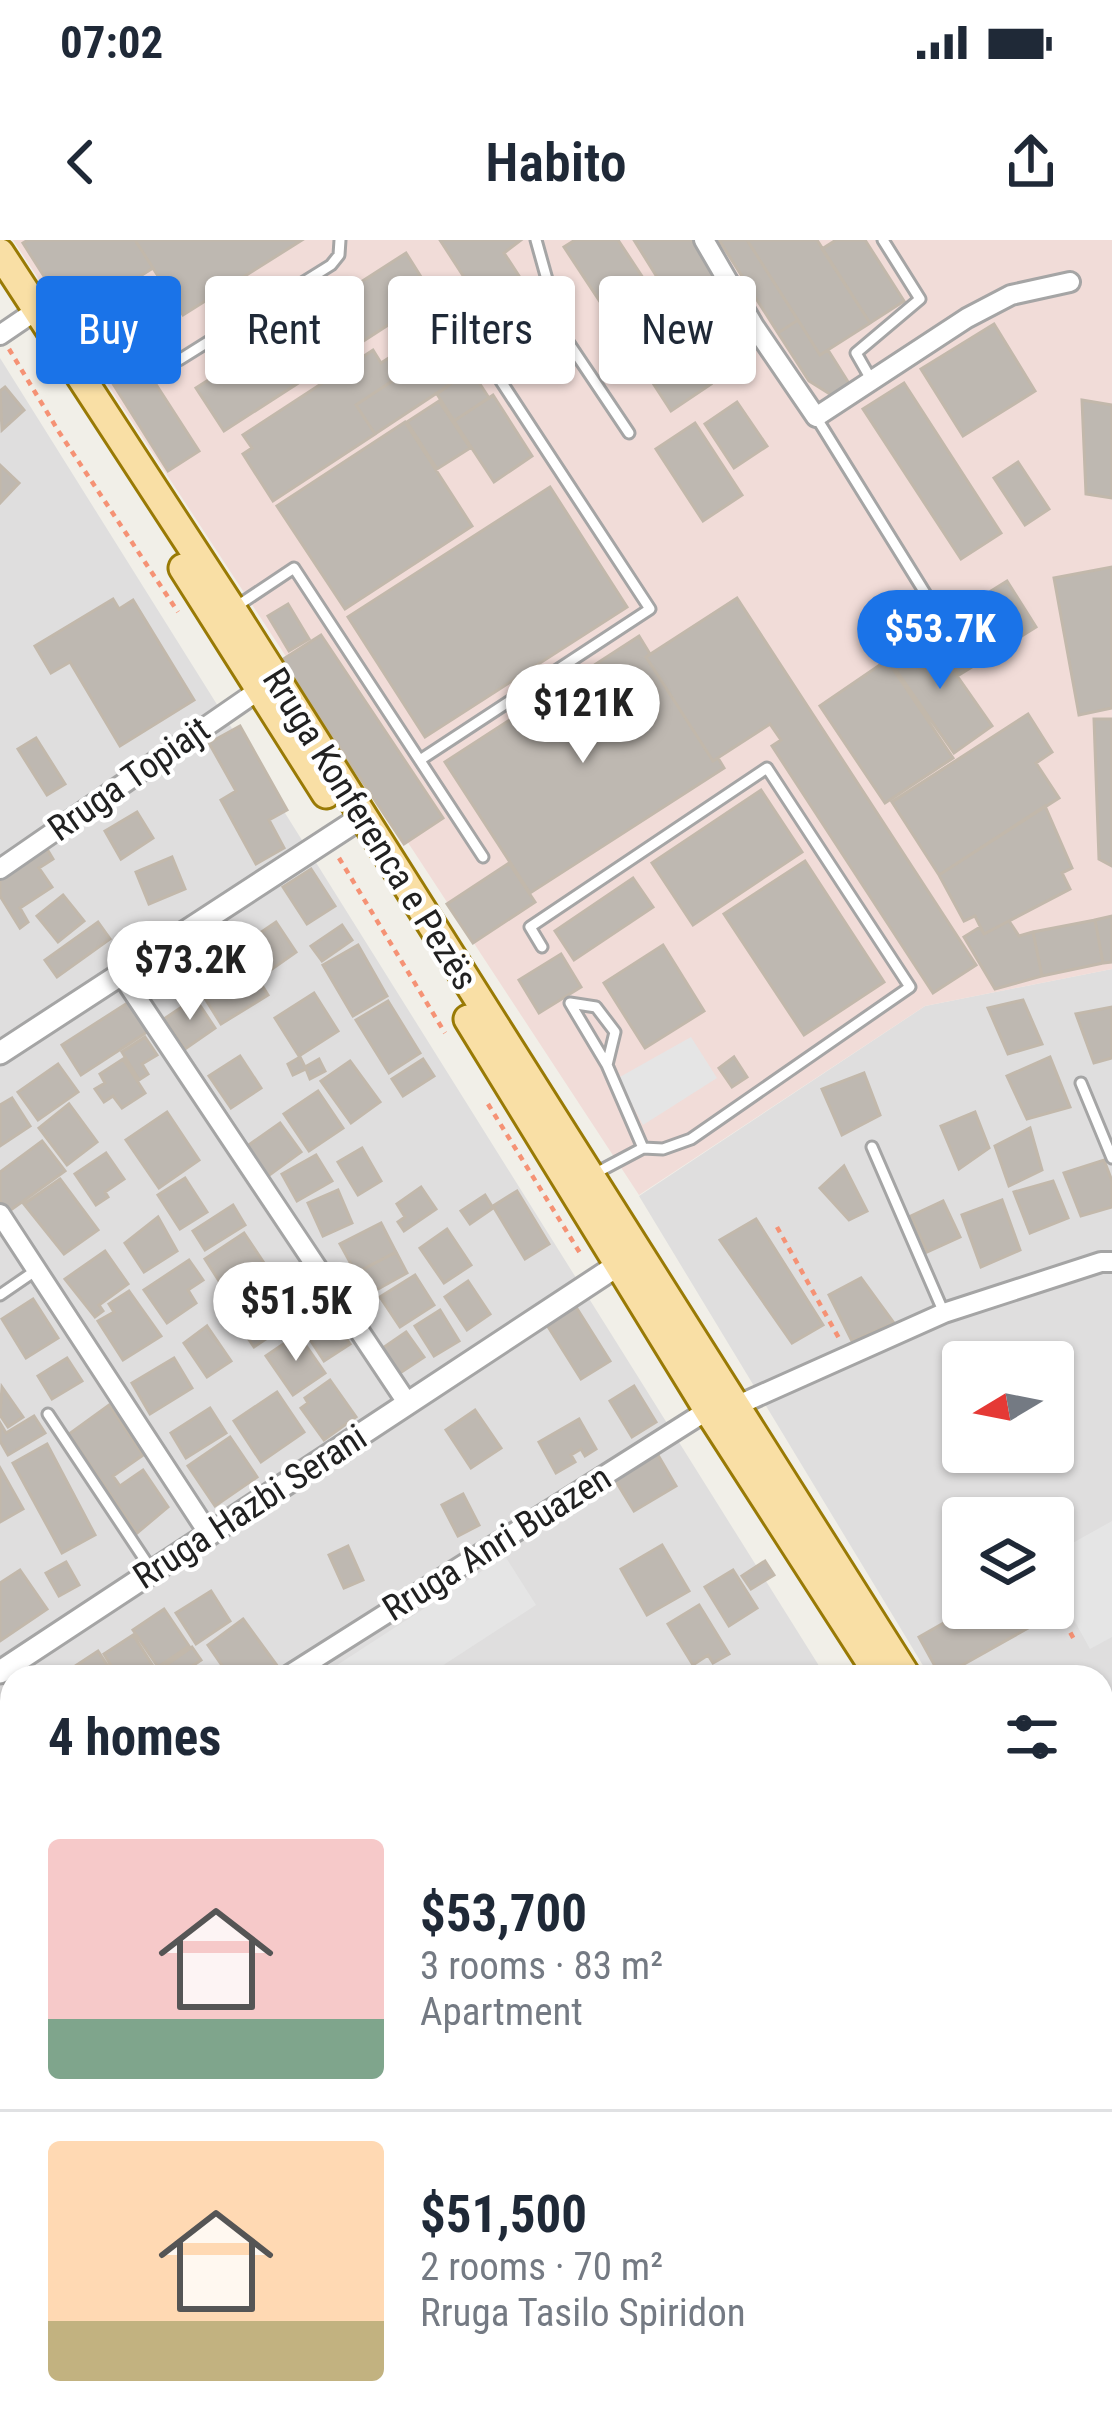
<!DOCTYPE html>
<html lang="en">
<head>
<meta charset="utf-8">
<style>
	:root { --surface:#fff; --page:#f2f2f3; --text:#1f2937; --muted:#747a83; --line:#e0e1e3; --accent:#1a73e8 }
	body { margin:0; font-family:"Roboto Condensed",sans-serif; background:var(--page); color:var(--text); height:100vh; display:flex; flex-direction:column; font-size:45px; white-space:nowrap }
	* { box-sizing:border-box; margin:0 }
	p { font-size:39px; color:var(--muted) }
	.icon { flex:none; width:66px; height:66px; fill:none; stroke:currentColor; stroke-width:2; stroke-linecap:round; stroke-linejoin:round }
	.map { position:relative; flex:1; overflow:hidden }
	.details { position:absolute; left:0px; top:1425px; width:1113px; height:771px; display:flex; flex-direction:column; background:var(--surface); border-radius:36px 36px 0 0; box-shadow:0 3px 9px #0004 }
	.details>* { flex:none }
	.banner { position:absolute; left:36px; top:36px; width:1041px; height:108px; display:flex; gap:24px }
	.needle { width:78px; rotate:260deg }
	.tools { position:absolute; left:942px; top:1101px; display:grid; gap:24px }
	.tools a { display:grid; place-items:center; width:132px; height:132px; border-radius:12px; background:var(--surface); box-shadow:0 3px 9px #0004; font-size:60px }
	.price { position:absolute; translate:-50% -102px; padding:0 27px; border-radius:42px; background:#fff; color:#222; font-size:39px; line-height:78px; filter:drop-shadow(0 3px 6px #0008) }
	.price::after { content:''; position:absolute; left:50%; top:72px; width:36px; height:27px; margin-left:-18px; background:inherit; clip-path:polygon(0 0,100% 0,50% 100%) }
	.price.active { background:var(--accent); color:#fff }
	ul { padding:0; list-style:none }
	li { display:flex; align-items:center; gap:36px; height:300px; padding:0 48px }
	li+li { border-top:3px solid var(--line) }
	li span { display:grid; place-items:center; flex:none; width:336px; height:240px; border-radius:12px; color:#555 }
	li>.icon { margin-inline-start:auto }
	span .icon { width:144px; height:144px; fill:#fffc; stroke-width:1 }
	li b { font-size:51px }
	h2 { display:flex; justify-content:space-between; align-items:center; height:144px; padding:0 48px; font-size:51px }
	.tag { padding:0 42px; border-radius:12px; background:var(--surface); box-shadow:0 3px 9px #0004; font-size:42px; line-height:108px }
	.tag.active { background:var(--accent); color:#fff }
	.status { display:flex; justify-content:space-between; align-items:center; height:84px; padding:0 60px; background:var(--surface); direction:ltr }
	.status svg { height:33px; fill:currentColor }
	header { display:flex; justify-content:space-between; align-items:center; height:156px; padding:0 48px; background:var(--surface); font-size:54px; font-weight:600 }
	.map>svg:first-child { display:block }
</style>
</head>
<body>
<div class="status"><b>07:02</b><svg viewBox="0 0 49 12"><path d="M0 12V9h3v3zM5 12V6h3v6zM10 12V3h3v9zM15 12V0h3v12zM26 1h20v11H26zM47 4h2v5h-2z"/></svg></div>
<header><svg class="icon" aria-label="back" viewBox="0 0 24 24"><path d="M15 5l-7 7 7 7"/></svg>Habito<svg class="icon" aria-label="share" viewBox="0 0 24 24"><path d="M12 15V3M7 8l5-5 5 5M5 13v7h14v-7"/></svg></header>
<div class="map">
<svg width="1112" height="2195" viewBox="0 0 1112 2195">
	<rect width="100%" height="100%" fill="#f1efe8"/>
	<path fill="#dfdede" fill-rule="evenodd" d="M0 118 826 1437H12V2184H1101V1874L1112 1891V2195H0Z
		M1112 729V1726L1101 1710V1437H930L639 956 925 766ZM963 1122H1053V1212H963ZM963 1278H1053V1368H963Z"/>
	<path fill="#f1dcd8" d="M13 0H1112V729L925 766 639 955Z"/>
	<path fill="#e5e5e5" d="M691 797 717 838 643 885 618 838Z
		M1112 1281V1397L1090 1409 1053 1342V1314Z
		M505 1316 536 1365 425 1437H336L331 1429Z"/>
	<path fill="#beb8b1" stroke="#c2b8ab" stroke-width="3" d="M28 0H135L153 28 88 69 100 87 83 98 23 3Z
		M135 0H302L183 75Z
		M440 0H521L504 13 523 42 484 68Z
		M575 0H618L655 56 614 83 564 7Z
		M634 0H692L753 99 711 124Z
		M719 0H747L798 80 778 93Z
		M747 0H817L870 83 820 115Z
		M836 0H865L904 61 870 83 822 9Z
		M406 13 433 56 224 191 196 148Z
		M655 56 711 144 671 171 614 83Z
		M798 80 820 115 828 110 850 145 833 156 809 141 778 93Z
		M441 84 489 158 454 181 437 154 452 143 433 114 356 165 375 194 273 261 243 214 252 208 243 195 373 110 381 123Z
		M994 84 1035 151 963 196 921 129Z
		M128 101 199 211 168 231 98 120Z
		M433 114 452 143 375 194 356 165Z
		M904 143 1001 293 961 319 863 169Z
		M5 147 24 170 2 190 0 151Z
		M493 155 532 216 494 242 454 181Z
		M1082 160 1112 165V258L1086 254Z
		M439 161 470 208 437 229 407 182Z
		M737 162 767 206 734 228 705 184Z
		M405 182 472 286 345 369 277 266Z
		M695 183 742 255 703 281 656 209Z
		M1018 222 1049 269 1025 285 994 238Z
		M0 225 19 243 0 263Z
		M550 247 627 367 425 497 348 377Z
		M1112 327V468L1079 475 1054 338Z
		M1007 341 1036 387 959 435 930 389Z
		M737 358 976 725 933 753 772 506 781 500 770 484 713 521 646 417Z
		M113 359 119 369 133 360 194 460 120 506 70 422 51 433 35 406Z
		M288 364 309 399 289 411 268 376Z
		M925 390 992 486 954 513 887 417Z
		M321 395 443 578 404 604 282 420Z
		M639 396 650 414 646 417 713 521 718 518 724 528 530 653 445 522Z
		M887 420 953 518 885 563 820 466Z
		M1028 474 1052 512 1036 523 1059 558 939 635 892 562Z
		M1094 479H1112V626L1099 619Z
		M240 486 287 570 269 580 284 608 256 624 221 560 236 551 209 503Z
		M36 498 65 544 47 555 18 509Z
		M761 550 802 612 693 685 652 623Z
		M1045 566 1072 628 1062 633 1070 649 984 694 975 676 964 681 939 635Z
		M137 572 153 598 121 619 105 591Z
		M47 609 53 619 39 628 52 647 20 668 28 682 20 688 0 656V637Z
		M172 617 185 649 149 664 136 632Z
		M805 621 884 742 804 795 724 674Z
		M509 623 535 662 473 703 447 664Z
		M311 629 335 666 307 684 283 647Z
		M633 638 653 667 574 720 555 691Z
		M63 655 84 681 58 702 37 676Z
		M1112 676V722L1103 723 1095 680Z
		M1095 680 1103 723 1042 736 1033 692Z
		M1009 681 1019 696 1033 692 1042 736 995 749 964 697 980 687 984 694Z
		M98 682 110 699 57 737 45 720Z
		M276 682 296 712 265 734 244 704Z
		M342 685 352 700 322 721 311 706Z
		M358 705 387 756 353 776 323 725Z
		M663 705 704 771 645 808 604 743Z
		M238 707 268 755 221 784 191 736Z
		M561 714 581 747 539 773 519 740Z
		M314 753 338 791 299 816 275 778Z
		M195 758 215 788 185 809 164 779Z
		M132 760 150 790 81 835 62 805Z
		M1023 760 1042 804 1008 814 988 768Z
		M388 761 420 813 389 833 356 780Z
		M1112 767V818L1094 823 1076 774Z
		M145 797 157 815 142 824 148 834 139 840 122 812Z
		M240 816 261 848 231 868 209 836Z
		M300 817 305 827 319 819 325 831 310 839 306 829 293 835 288 824Z
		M734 817 747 837 732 847 719 828Z
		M1050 817 1070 867 1027 879 1007 836Z
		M123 819 145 853 122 868 113 856 104 862 95 849 105 843 100 834Z
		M423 819 434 836 403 856 392 839Z
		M350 821 380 862 351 883 321 841Z
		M58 824 78 852 38 880 18 852Z
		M864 833 880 875 842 895 822 849Z
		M318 851 343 888 309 911 284 874Z
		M12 858 30 886 0 906V865Z
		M69 864 97 902 67 925 39 888Z
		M167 872 199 920 159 948 126 900Z
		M975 872 989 908 959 929 941 886Z
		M280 883 301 912 264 939 243 909Z
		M1030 888 1042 930 1009 946 995 906Z
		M42 901 65 931 8 972 0 961V932Z
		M362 908 381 941 358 955 338 922Z
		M106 913 124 939 105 952 108 957 96 965 75 934Z
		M316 915 332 941 297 961 282 934Z
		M1104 920 1112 941V967L1081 976 1064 933Z
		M844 926 867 971 849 980 820 948Z
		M185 938 207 972 180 989 158 955Z
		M60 939 98 990 64 1014 24 964Z
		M1053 941 1068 978 1030 993 1014 952Z
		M421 947 436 969 404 991 398 982 405 977 397 964Z
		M338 950 352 983 323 996 308 963Z
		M517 951 549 1004 525 1019 493 966Z
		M485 955 493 968 470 984 461 971Z
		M1002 960 1020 1010 981 1027 962 975Z
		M943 961 960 997 927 1012 911 976Z
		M233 965 245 985 205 1010 193 991Z
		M158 977 177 1011 144 1032 125 1003Z
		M756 979 823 1085 792 1103 720 1000Z
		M381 983 396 1012 356 1033 340 1004Z
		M447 989 471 1025 444 1043 420 1008Z
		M244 993 268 1029 228 1055 205 1019Z
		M105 1011 128 1044 99 1065 103 1071 95 1077 65 1039Z
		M396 1012 407 1033 369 1054 358 1032Z
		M189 1020 203 1040 188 1050 196 1063 167 1083 144 1050Z
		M415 1035 434 1065 400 1087 380 1057Z
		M861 1038 894 1083 852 1101 829 1055Z
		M468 1041 490 1074 467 1090 445 1057Z
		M266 1043 291 1082 254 1107 228 1069Z
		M129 1051 161 1096 123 1120 98 1081 114 1072 109 1064Z
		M33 1059 58 1098 26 1118 2 1079Z
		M576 1067 610 1121 581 1139 547 1085Z
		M440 1070 459 1101 434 1116 415 1086Z
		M330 1075 350 1104 324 1121 305 1092Z
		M207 1086 231 1121 207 1137 184 1103Z
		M406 1092 424 1117 400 1133 383 1108Z
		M298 1094 325 1133 293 1155 266 1116Z
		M67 1118 82 1141 52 1159 38 1136Z
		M174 1118 192 1148 150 1174 132 1143Z
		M330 1140 356 1177 324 1200 301 1168 308 1163 305 1158Z
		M634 1146 656 1182 632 1197 610 1161Z
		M2 1147 23 1177 8 1187 0 1175Z
		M277 1152 304 1192 261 1222 234 1181Z
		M109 1165 143 1215 113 1236 120 1246 143 1230 168 1267 137 1293 69 1194Z
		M210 1168 226 1193 186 1218 171 1193Z
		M475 1170 501 1208 471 1228 446 1190Z
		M34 1176 45 1193 8 1215 0 1201V1183L6 1193Z
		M579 1179 596 1209 585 1216 581 1209 571 1215 575 1222 556 1233 539 1202Z
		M230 1197 257 1237 215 1266 188 1226Z
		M47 1204 95 1295 62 1313 13 1223Z
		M655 1210 676 1246 634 1271 612 1235Z
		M0 1228 23 1269 0 1282Z
		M463 1254 479 1285 458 1296 442 1265Z
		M662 1305 689 1351 647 1375 621 1329Z
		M348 1306 363 1340 344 1348 329 1315Z
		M765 1321 774 1335 751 1349 742 1336Z
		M66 1322 79 1345 59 1356 46 1333Z
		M20 1330 47 1369 0 1401V1343Z
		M733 1330 757 1368 729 1386 705 1347Z
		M211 1351 230 1381 196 1404 176 1373Z
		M699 1365 729 1414 713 1423 708 1415 693 1425 668 1384Z
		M970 1368H1040L1046 1378 941 1437 919 1397Z
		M164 1369 189 1406 158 1427 133 1390Z
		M243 1379 278 1427 264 1437H230L208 1405Z
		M133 1395 155 1429 142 1437H118L104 1414Z
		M192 1407 201 1420 188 1429 193 1437H167L162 1428Z
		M98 1411 115 1437H61L60 1436Z
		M8 1474 12 1480V1522L0 1530V1480Z
		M1112 1504V1548L1101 1551V1511Z
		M12 1528V1589L0 1596V1536Z
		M1105 1607 1112 1618V1651L1101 1659V1610Z
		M0 1754 12 1773V1792L0 1800Z
		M9 2051 12 2058V2106L0 2078V2054Z
		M1109 2125 1112 2166 1101 2170V2127Z
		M28 2184H126L129 2195H13Z
		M189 2184H262L267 2193 283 2184H393L399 2195H194Z
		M589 2184H681L684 2195H595Z
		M736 2184H804L780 2192 781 2195H739Z"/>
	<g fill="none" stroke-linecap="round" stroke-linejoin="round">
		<defs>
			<path id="service" d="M536 0 562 93 629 193
				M73 118 131 83 145 87 167 120H179L331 25 339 15 340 0
				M872 141 856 113 920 59 883 0
				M816 177 930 361
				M237 366 294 328 483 617
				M420 520 650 369 461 80
				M542 707 530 687 767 528 910 747 691 899 663 909 643 908 594 934
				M607 825 615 792 596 767 570 763 607 825 643 908
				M1081 843 1112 918
				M872 907 944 1073
				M0 1055 35 1031
				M48 1174 151 1329
				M1101 1591 1112 1585
				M1101 1816 1112 1809
				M1101 1949 1112 1943
				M1101 1972 1112 1965
				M831 2191 833 2195"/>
			<path id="minor" d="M704 0 754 86 816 177 967 78 1011 55 1070 42
				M0 95 25 78
				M0 629 259 450
				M121 734 408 1164
				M0 974 209 1294
				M736 1166 944 1073 1101 1022H1112
				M286 1437 708 1170
				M0 1619 12 1611
				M161 2184 165 2195
				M718 2184 722 2195
				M493 2195 513 2184"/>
			<path id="tertiary" d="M0 813 362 577
				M0 1432 621 1023
				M0 2140 12 2132"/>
			<path id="primary" d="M0 13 232 369 907 1437
				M183 328 326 554
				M468 779 708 1170 880 1437
				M1101 1731 1112 1747
				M1101 1778 1112 1795"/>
		</defs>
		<use href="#service" stroke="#a5a5a5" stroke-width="15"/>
		<use href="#minor" stroke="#a5a5a5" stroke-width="24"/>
		<use href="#tertiary" stroke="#a5a5a5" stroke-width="27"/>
		<use href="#primary" stroke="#997a05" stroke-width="33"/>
		<path stroke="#f59275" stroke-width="4.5" stroke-dasharray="6 6" stroke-linecap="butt" d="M9 109 59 192 178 372
			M339 618 445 793
			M488 864 580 1013
			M777 987 840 1100
			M1016 1264 1022 1278
			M1053 1361 1075 1401
			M451 2184 457 2195
			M559 2184 564 2195"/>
		<use href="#service" stroke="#fff" stroke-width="9"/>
		<use href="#minor" stroke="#fff" stroke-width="18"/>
		<use href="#tertiary" stroke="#fff" stroke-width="21"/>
		<use href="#primary" stroke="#f9dfa5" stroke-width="27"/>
	</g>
	<g text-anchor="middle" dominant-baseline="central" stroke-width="9" stroke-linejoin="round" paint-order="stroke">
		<g font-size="36" fill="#212121" stroke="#fff">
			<text transform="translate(129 539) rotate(-35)">Rruga Topiajt</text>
			<text transform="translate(370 589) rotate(58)">Rruga Konferenca e Pezës</text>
			<text transform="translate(250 1267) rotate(-33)">Rruga Hazbi Serani</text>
			<text transform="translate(497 1303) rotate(-32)">Rruga Anri Buazen</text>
		</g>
	</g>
</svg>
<div class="tools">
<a><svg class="needle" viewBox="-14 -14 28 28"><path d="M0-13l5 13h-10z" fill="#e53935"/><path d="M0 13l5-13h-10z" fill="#747a83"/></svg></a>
<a><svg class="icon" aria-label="layers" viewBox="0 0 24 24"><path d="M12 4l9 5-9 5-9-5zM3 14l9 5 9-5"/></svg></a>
</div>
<b class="price active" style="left:940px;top:452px">$53.7K</b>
<b class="price" style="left:583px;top:526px">$121K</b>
<b class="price" style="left:190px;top:783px">$73.2K</b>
<b class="price" style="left:296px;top:1124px">$51.5K</b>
<div class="banner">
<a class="tag active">Buy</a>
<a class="tag">Rent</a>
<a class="tag">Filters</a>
<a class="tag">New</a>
</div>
<section class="details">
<h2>4 homes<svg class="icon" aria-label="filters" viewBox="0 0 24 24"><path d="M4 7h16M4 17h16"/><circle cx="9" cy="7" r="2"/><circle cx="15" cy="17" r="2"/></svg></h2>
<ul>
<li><span style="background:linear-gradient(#f6c9c9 75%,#7fa58c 0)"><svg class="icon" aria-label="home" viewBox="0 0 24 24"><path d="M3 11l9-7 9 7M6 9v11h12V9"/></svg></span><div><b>$53,700</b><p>3 rooms · 83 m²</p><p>Apartment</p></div></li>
<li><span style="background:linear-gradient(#ffd9b3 75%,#c2b280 0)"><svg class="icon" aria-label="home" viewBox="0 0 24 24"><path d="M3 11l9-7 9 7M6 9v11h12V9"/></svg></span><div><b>$51,500</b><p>2 rooms · 70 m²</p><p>Rruga Tasilo Spiridon</p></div></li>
</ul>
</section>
</div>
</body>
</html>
